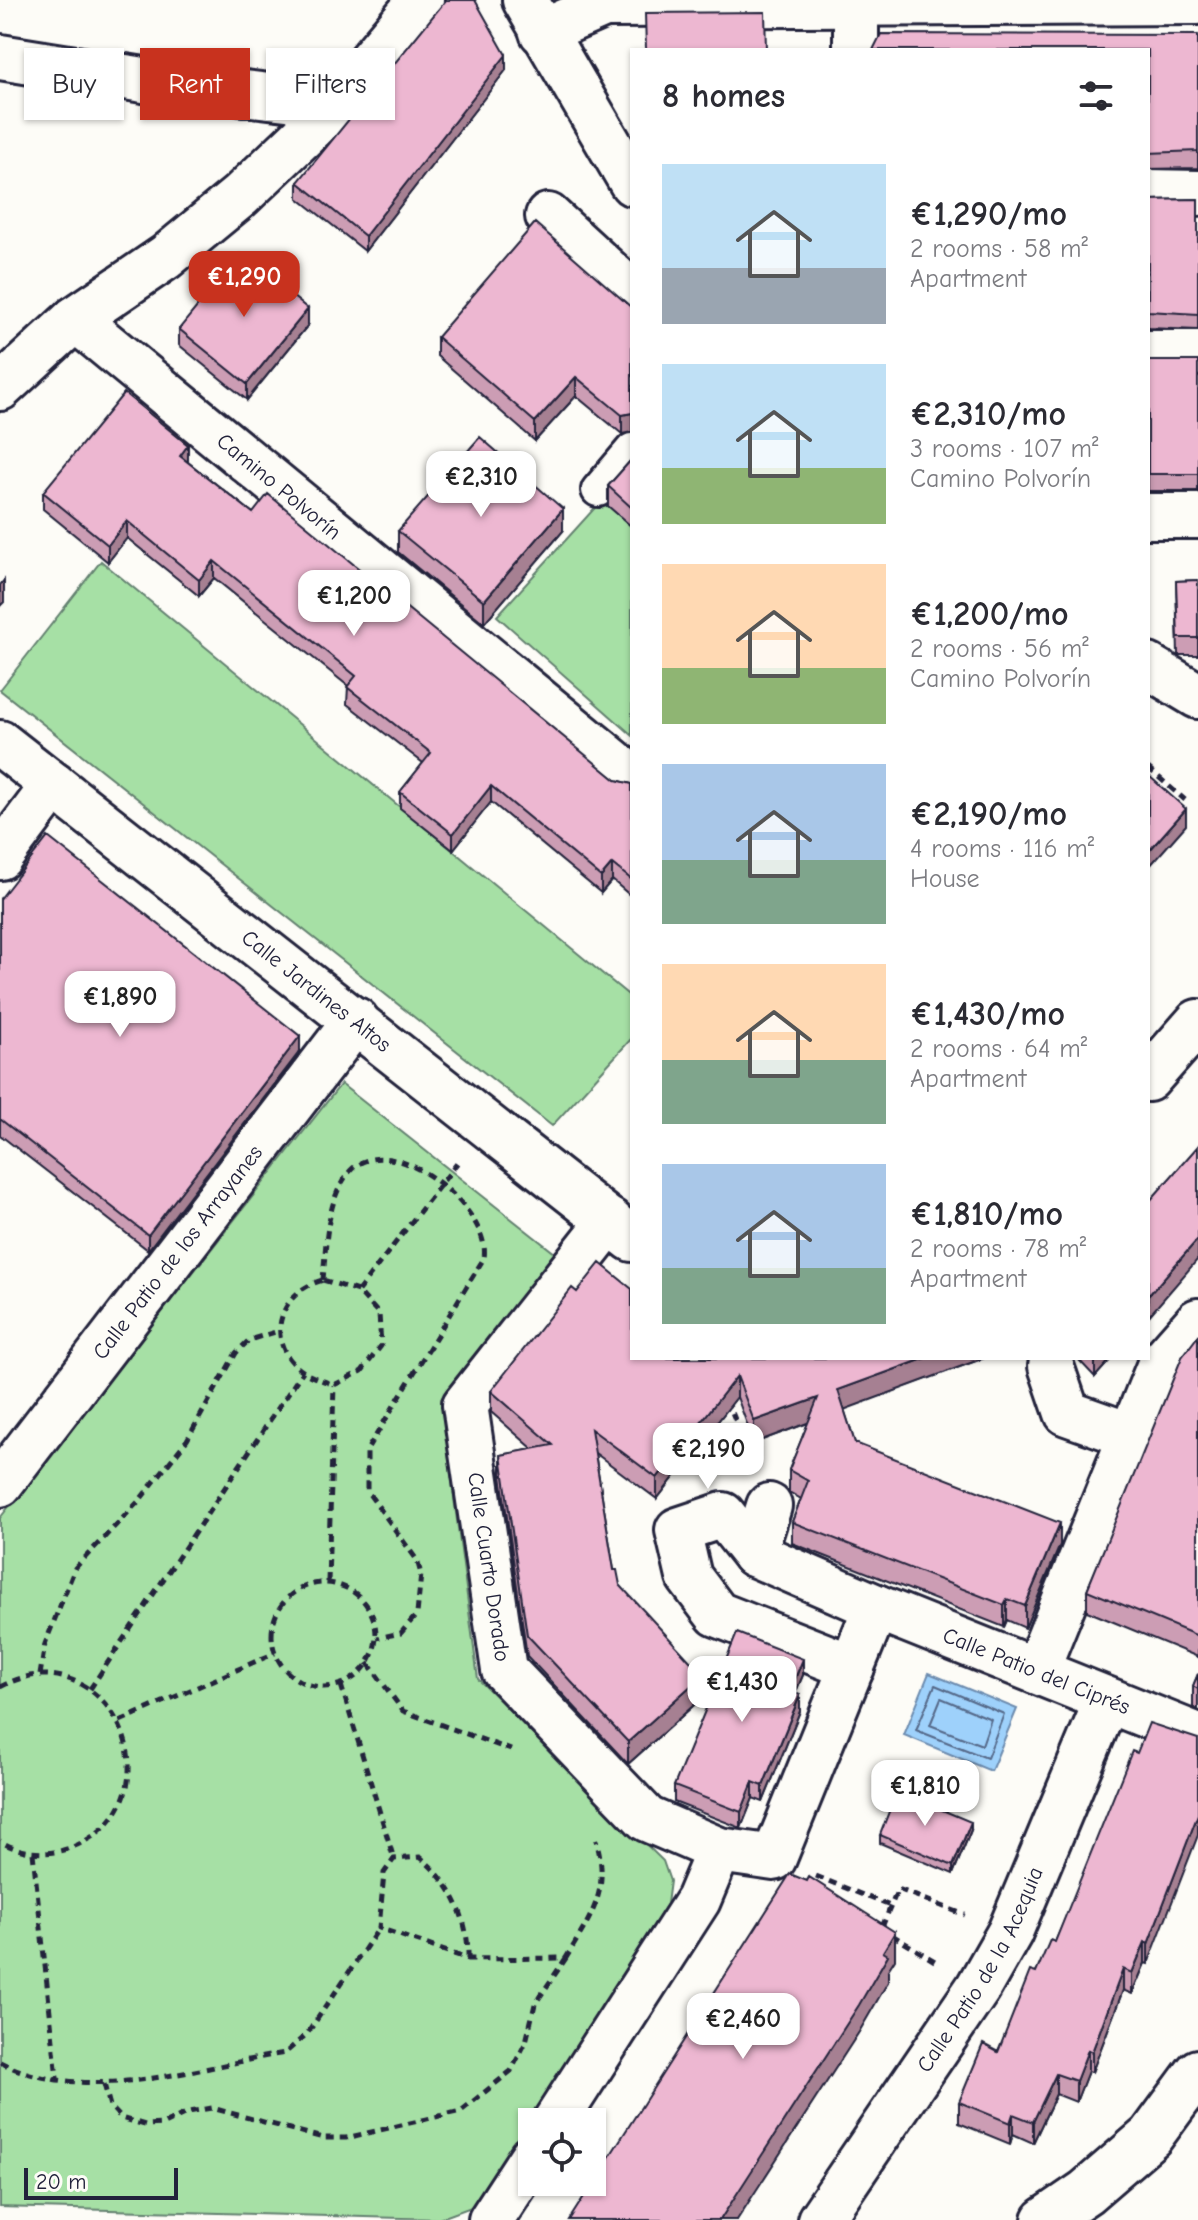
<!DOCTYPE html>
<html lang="en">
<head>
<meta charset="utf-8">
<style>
	:root { --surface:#fff; --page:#f2f2f3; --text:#2b2b33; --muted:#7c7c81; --accent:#c8321e }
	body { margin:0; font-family:"Comic Neue",sans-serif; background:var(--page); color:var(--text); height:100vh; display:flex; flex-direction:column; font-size:30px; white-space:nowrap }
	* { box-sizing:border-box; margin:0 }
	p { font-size:26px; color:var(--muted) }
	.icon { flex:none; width:44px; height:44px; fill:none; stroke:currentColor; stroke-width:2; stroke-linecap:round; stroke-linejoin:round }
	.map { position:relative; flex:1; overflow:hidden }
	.side { position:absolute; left:630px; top:48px; width:520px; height:1312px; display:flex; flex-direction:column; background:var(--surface); border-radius:0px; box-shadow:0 2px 6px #0004 }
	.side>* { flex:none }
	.hud { position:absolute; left:24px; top:48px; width:486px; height:72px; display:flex; gap:16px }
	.buttons { position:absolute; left:518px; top:2108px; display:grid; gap:16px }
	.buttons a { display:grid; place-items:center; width:88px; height:88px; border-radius:0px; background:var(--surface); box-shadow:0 2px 6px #0004; font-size:40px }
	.scale { position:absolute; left:24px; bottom:20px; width:154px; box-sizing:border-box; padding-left:8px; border:4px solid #22223b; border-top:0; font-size:22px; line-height:28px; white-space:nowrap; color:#22223b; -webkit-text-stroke:6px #fdfcf7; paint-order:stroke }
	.price { position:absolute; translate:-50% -68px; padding:0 18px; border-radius:16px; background:#fff; color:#222; font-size:26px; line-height:52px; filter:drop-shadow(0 2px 4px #0008) }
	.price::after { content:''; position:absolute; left:50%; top:48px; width:24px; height:18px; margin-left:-12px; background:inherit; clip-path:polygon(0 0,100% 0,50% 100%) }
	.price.selected { background:var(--accent); color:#fff }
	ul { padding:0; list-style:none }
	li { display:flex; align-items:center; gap:24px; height:200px; padding:0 32px }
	li span { display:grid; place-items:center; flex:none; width:224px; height:160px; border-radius:0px; color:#555 }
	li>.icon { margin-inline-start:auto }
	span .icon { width:96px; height:96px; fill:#fffc; stroke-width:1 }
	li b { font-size:34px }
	h2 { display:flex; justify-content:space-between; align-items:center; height:96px; padding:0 32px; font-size:34px }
	.pill { padding:0 28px; border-radius:0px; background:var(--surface); box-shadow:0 2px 6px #0004; font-size:28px; line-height:72px }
	.pill.selected { background:var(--accent); color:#fff }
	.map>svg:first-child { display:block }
</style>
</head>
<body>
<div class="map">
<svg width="1198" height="2220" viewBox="0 0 1198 2220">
	<rect width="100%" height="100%" fill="#fdfcf7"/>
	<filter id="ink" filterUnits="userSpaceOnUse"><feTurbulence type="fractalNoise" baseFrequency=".0125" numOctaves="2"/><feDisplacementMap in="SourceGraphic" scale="16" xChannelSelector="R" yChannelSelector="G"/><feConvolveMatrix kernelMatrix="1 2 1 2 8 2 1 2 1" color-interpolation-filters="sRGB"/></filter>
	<g filter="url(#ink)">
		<path fill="#a6e0a5" stroke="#648170" stroke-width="2" d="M602 500 632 526V735L497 616Z
			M101 561 632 998V1038L552 1126 0 690Z
			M341 1084 556 1254 441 1399 478 1679 663 1861 670 1881 667 1904 474 2206 439 2219 0 2207V1518Z"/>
		<path fill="#9ed1fb" stroke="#6c8bae" stroke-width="2" d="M929 1673 1017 1709 991 1771 904 1735Z"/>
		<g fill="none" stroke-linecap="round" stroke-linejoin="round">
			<path stroke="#546888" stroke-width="2" d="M935 1685 1004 1714 987 1758 916 1730Z
				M941 1698 991 1719 982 1745 930 1725Z"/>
			<defs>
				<path id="pedestrian" d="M598 490 632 450"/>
				<g id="minor">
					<path d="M542 32 604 5 1198 2"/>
					<path d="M856 50V0"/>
					<path d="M0 57 175 85 295 99 323 117"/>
					<path d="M1148 192 1198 193"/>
					<path d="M548 216 632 293"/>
					<path id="s1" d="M75 319 632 777"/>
					<path d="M1148 353H1198"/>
					<path id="s2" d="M0 743 632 1239"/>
					<path d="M0 857 54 785"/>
					<path d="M1148 1079 1198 1022"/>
					<path id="s3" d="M610 1221 465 1405 504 1670 647 1819 719 1850 774 1858 876 1607"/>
					<path d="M1051 1366 1067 1413 1132 1436"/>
					<path id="s4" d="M0 1484 356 1020"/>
					<path id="s5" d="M769 1506 754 1554 876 1607 1198 1736"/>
					<path d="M754 1554 723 1515 678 1530 689 1577 717 1614 852 1667"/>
					<path d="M1036 1671 1160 1364 1198 1321"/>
					<path d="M555 2122 698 1900 719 1850"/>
					<path d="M491 2220 532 2157"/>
					<path id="s6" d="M820 2220 978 1988 1010 1932 1107 1700"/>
				</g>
				<path id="tertiary" d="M0 388 75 319 166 257 240 196 323 117 421 0
					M1148 516H1198
					M1045 2220 1086 2192 1151 2136 1198 2072"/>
				<path id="secondary" d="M525 0 632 183
					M1148 666 1198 696"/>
			</defs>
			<use href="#pedestrian" stroke="#22223b" stroke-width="38"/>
			<use href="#minor" stroke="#22223b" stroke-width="50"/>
			<use href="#tertiary" stroke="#22223b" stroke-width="50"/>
			<use href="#secondary" stroke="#22223b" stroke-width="50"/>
			<path stroke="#22223b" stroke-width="5" stroke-dasharray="8 6" stroke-linecap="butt" d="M1148 768 1185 800
				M323 1280C326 1246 326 1196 352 1169 393 1129 492 1210 484 1258L367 1450V1491L417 1560 421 1574 417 1614 401 1633 377 1638
				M323 1280 358 1291 379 1314 381 1346 362 1371 334 1385C325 1381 313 1378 304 1372 263 1345 277 1292 323 1280Z
				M358 1291 458 1162
				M727 1400 752 1461
				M328 1582 334 1385
				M272 1635a52 52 0 1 1 104 0a52 52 0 1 1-104 0Z
				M368 1663 403 1711 511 1750
				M40 1675 45 1644 75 1568 139 1501 187 1440 236 1353 249 1340 279 1331
				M341 1685 394 1859
				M0 1687C109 1628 189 1802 70 1848 48 1856 21 1854 0 1841
				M90 1689 303 1371
				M120 1721 275 1653
				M33 1853 57 2078
				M816 1876 890 1906
				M882 1927 898 1889 965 1915
				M892 1935 938 1963
				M468 1959C469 1918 451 1882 420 1857L394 1859 384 1873 379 1928 468 1959 566 1958C591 1916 611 1891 596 1840
				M0 2062C87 2106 195 2068 285 2053L307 2034 379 1928
				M104 2084 110 2106 121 2118 145 2125 164 2124 188 2112 212 2108 323 2138H346L461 2111 511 2071 526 2042 535 2004 566 1958"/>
			<use href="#pedestrian" stroke="#fdfcf7" stroke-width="32"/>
			<use href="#minor" stroke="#fdfcf7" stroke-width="44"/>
			<use href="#tertiary" stroke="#fdfcf7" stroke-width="44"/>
			<use href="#secondary" stroke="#fdfcf7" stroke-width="44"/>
		</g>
		<path fill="#cc9db4" stroke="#22223b" stroke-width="2" d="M1198 35V168L1148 169V50Z
			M506 70 365 251 298 198V182Z
			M1198 199V330L1148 328V200Z
			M632 308V432L622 434 576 396 535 441 437 356V337Z
			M308 325 247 400 179 345V329Z
			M1148 361H1198V491H1148Z
			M632 459V527L608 506V486Z
			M188 462 253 513 616 780 632 784V897L612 880 601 893 491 802 453 850 400 808V792L423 763 347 704 348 686 214 578 199 596 127 538 108 562 43 509V492Z
			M398 531H563L484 623 398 552Z
			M1198 580V655H1178L1176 581Z
			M0 899 300 1051 148 1250 0 1135Z
			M1198 1336V1657L1087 1611V1590Z
			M632 1358H984L844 1409 855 1443 1060 1545 1025 1628 1007 1620 1004 1627 792 1543V1522L801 1499 789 1492V1470L808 1423 754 1443 737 1397 657 1499 595 1453 614 1570 620 1585 703 1697 628 1764 527 1656 501 1476V1455L533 1449 491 1412V1391Z
			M1077 1358H1112L1095 1377Z
			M1198 1674V1710L1193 1707V1686Z
			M803 1675 795 1693 800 1711 763 1802 753 1798 741 1828 674 1802V1786Z
			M1198 1739 1148 1964 1145 1963 1132 1994 1123 1990 1092 2072 1088 2071 1076 2102 1056 2094 1033 2143 1013 2134 1010 2144 959 2123V2102L998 2052 1036 1973 1055 1942 1137 1753Z
			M971 1830 953 1874 880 1843V1835Z"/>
		<path fill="#a68092" stroke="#22223b" stroke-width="2" d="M506 55V70L365 251V236Z
			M308 309V325L247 400V384Z
			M576 377V396L535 441V422Z
			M632 413V432L622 434V415Z
			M188 445V462L180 456Z
			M563 509V531L484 623V601Z
			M127 521V538L108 562V545Z
			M214 561V578L199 596V580Z
			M4 580V602L0 606V585Z
			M491 786V802L453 850V834Z
			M1186 809V825L1148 868V852Z
			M612 864V880L601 893V877Z
			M300 1036V1051L148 1250V1235Z
			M1198 1239V1259L1148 1317V1296Z
			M926 1358H984L838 1412V1390Z
			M1095 1358H1112L1095 1377Z
			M737 1376V1397L657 1499V1478Z
			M818 1398V1419L754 1443V1421Z
			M1060 1523V1545L1025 1628V1606Z
			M1007 1599V1620L1004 1627V1605Z
			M803 1659V1675L790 1706V1691Z
			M703 1675V1697L628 1764V1742Z
			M800 1695V1711L763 1802V1786Z
			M753 1782V1798L741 1828V1812Z
			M1198 1814V1835L1148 1964V1944Z
			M971 1822V1830L953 1874V1866Z
			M895 1932V1959L888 1970V1982L859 2032 737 2220H720Z
			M1145 1942V1963L1132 1994V1973Z
			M1123 1969V1990L1092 2072V2052Z
			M1088 2050V2071L1076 2102V2081Z
			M1056 2074V2094L1033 2143V2122Z
			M1013 2114V2134L1010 2144V2123Z"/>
		<path fill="#edb7d1" stroke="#22223b" stroke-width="2" d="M446 0H475L506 55 365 236 298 182Z
			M765 12 766 50H646L645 13Z
			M881 34 1198 35V151L1148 153V50H873Z
			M1198 199V314L1148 311V200Z
			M535 223 632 308V413L622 415 576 377 535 422 437 337Z
			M240 254 308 309 247 384 179 329Z
			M1148 361H1198V474H1148Z
			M124 393 188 445 180 456 253 513 268 494 616 780 632 784V880L612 864 601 877 491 786 453 834 400 792 431 753 347 687 356 676 214 561 199 580 127 521 108 545 43 492Z
			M480 437 563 509 484 601 398 531Z
			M632 459V508L608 486Z
			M1198 580V638H1178L1176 581Z
			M1148 775 1186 809 1148 852Z
			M48 837 300 1036 148 1235 0 1119V899Z
			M1198 1146V1239L1148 1296V1203Z
			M600 1263 632 1289V1358H926L838 1390 855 1443 1060 1523 1025 1606 1007 1599 1004 1605 792 1522 808 1481 789 1470 818 1398 754 1421 737 1376 657 1478 591 1429 614 1570H617L620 1585 703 1675 628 1742 527 1635 501 1455 553 1445 491 1391 572 1288 577 1292Z
			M1198 1336V1636L1087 1590 1182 1357Z
			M737 1633 803 1659 790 1691 800 1695 763 1786 753 1782 741 1812 674 1786Z
			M1198 1674V1689L1193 1686Z
			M1149 1723 1198 1739V1814L1148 1944 1145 1942 1132 1973 1123 1969 1092 2052 1088 2050 1076 2081 1056 2074 1033 2122 1013 2114 1010 2123 959 2102 983 2044 998 2052 1030 1971 1036 1973 1050 1940 1055 1942 1132 1751 1137 1753Z
			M897 1791 971 1822 953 1866 880 1835Z
			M790 1874 807 1881 809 1877 895 1932 883 1952 888 1955 859 2005 720 2220H569Z"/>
	</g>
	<g text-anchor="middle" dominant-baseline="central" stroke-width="8" stroke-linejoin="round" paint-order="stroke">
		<g font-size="22" fill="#22223b" stroke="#fdfcf7">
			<text stroke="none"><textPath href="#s1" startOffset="264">Camino Polvorín</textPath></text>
			<text stroke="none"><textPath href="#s2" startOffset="402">Calle Jardines Altos</textPath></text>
			<text stroke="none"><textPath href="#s4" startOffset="292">Calle Patio de los Arrayanes</textPath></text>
			<text stroke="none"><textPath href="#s3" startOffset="398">Calle Cuarto Dorado</textPath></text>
			<text stroke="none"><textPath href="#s5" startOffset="356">Calle Patio del Ciprés</textPath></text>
			<text stroke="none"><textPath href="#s6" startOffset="298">Calle Patio de la Acequia</textPath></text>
		</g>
	</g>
</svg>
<div class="buttons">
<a><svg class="icon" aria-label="locate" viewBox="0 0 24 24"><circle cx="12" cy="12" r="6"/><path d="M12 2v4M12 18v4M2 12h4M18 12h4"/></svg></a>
</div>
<div class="scale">20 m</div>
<b class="price selected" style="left:244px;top:319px">€1,290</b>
<b class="price" style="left:481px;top:519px">€2,310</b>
<b class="price" style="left:354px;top:638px">€1,200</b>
<b class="price" style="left:120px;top:1039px">€1,890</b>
<b class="price" style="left:708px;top:1491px">€2,190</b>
<b class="price" style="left:742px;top:1724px">€1,430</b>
<b class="price" style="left:925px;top:1828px">€1,810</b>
<b class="price" style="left:743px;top:2061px">€2,460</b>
<div class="hud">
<a class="pill">Buy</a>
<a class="pill selected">Rent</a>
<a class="pill">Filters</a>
</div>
<section class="side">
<h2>8 homes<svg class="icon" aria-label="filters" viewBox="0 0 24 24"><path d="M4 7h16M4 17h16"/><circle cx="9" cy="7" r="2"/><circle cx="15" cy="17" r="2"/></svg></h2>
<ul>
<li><span style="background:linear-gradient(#bfe0f5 65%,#9aa5b1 0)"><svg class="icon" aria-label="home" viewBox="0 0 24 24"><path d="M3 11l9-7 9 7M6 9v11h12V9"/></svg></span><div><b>€1,290/mo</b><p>2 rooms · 58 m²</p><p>Apartment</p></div></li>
<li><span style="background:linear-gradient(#bfe0f5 65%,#8fb573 0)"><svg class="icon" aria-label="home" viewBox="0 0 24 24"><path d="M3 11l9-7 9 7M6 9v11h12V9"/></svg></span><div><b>€2,310/mo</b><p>3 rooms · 107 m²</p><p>Camino Polvorín</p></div></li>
<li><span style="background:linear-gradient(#ffd9b3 65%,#8fb573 0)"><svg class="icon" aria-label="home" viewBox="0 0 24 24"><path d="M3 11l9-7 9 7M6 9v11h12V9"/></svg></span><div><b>€1,200/mo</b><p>2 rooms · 56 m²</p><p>Camino Polvorín</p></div></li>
<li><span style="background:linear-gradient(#a9c7e8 60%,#7fa58c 0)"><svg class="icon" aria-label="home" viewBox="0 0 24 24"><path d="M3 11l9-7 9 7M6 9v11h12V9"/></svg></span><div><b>€2,190/mo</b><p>4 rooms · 116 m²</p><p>House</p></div></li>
<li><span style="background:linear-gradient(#ffd9b3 60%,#7fa58c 0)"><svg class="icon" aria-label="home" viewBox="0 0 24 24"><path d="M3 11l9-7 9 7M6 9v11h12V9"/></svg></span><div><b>€1,430/mo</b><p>2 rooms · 64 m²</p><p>Apartment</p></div></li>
<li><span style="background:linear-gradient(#a9c7e8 65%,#7fa58c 0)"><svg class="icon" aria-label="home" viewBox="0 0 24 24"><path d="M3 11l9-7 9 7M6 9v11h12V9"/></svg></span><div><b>€1,810/mo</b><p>2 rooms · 78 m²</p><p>Apartment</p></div></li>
</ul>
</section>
</div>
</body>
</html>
